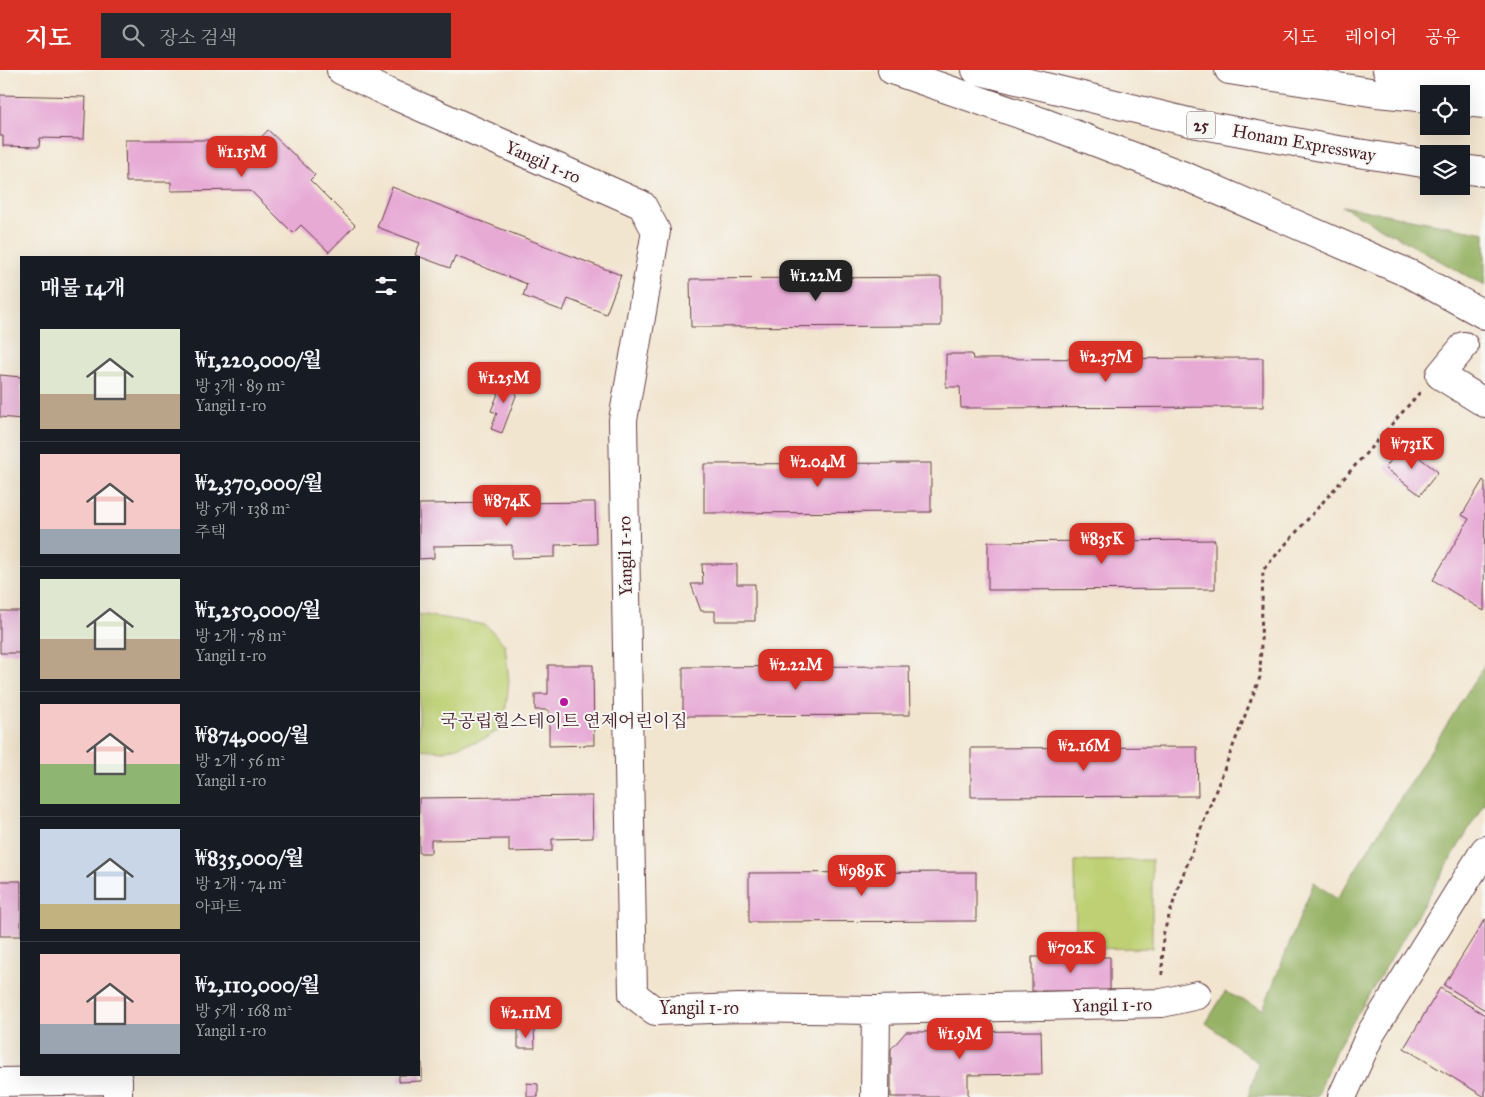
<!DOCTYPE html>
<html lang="ko">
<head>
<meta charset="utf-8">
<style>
	:root { --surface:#171b24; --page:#242831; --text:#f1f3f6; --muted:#9ea1a6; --line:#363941; --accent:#d93025 }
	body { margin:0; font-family:"IM FELL Great Primer","Noto Serif KR",serif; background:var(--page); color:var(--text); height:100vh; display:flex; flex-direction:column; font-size:19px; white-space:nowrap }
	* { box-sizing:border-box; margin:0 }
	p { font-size:16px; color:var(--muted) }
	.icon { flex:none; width:28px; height:28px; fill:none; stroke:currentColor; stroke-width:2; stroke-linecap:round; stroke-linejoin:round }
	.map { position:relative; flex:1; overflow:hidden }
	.details { position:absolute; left:20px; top:186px; width:400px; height:820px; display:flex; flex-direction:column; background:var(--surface); border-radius:0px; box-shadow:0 5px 20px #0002 }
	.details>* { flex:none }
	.controls { position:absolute; left:1420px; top:15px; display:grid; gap:10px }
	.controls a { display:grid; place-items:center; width:50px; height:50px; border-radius:0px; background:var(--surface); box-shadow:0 5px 20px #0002; font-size:25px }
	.price { position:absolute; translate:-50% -42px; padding:0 11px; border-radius:10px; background:var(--accent); color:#fff; font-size:16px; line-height:32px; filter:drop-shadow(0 1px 2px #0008) }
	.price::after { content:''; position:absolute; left:50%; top:30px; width:15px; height:11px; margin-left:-8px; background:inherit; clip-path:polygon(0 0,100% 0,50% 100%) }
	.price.selected { background:#222; color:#fff }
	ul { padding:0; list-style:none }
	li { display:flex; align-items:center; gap:15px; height:125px; padding:0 20px }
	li+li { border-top:1px solid var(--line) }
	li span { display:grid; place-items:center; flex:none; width:140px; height:100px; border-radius:0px; color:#555 }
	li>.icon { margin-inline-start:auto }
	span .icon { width:60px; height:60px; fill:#fffc; stroke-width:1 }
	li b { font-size:21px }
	h2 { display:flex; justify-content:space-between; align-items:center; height:60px; padding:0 20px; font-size:21px }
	header { display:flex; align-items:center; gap:30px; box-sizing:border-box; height:70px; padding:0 25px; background:var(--accent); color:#fff }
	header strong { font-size:24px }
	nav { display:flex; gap:28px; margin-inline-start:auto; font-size:18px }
	.search { width:350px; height:45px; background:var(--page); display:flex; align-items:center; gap:12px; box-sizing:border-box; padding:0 18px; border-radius:0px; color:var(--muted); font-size:19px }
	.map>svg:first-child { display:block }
</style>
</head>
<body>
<header>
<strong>지도</strong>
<div class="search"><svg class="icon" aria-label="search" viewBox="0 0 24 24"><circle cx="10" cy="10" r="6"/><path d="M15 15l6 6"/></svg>장소 검색</div>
<nav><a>지도</a><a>레이어</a><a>공유</a></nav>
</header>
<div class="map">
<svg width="1485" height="1027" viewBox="0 0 1485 1027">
	<rect width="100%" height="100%" fill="#f6f6f2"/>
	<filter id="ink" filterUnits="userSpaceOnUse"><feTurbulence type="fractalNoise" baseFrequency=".02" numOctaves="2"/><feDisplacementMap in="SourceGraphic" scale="10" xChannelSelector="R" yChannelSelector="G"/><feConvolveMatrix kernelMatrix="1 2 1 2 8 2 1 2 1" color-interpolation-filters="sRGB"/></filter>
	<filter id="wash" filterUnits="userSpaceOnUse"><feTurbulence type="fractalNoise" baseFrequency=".0096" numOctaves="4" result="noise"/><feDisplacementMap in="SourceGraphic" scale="20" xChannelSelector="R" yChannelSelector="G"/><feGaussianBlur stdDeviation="1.12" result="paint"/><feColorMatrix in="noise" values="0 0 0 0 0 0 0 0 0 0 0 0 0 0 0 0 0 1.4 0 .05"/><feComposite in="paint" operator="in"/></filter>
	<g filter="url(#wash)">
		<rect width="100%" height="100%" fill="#f2e5cf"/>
		<path fill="#bed073" stroke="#84784f" d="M419 544 486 555 505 575 509 610 504 657 484 669 444 681 419 679Z
			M1152 790V878L1076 879 1075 791Z"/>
		<path fill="#96b265" stroke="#706848" d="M1342 136 1485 163V216Z
			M1485 594V732L1336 980 1317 1027H1248L1258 993 1206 953 1225 922 1263 939 1314 812 1337 829Z"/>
		<g id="blocks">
			<path fill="#e7aad5" d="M0 25 86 27 84 69 40 68 39 77 3 76V66H0Z
				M268 60 315 105 310 110 355 155 329 182 301 155 293 163 250 120 171 121V112H126L125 70H249V80Z
				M392 117 621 205 606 244 568 229 563 241 523 226 527 214 455 186 450 198 415 185 420 173 377 157Z
				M941 207V256L691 257 690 209Z
				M946 284H972L973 289 1263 288V337L961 338 960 317H946Z
				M0 305 21 307V349L0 347Z
				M504 309 520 315 502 363 491 359 497 343 491 341Z
				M1403 375 1438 402 1420 425 1385 398Z
				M931 393V442L704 443V394Z
				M1483 410 1485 412 1484 541 1433 510 1469 449 1462 445Z
				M595 432 596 474 555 475V487L512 488V475L434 476V488L419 489V434Z
				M1215 470V519L988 520V472Z
				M702 494H737V514H755V551H715V541H701L691 514H703Z
				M0 541H21V583H0Z
				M548 595H593L594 675 549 676V640H535V624H548Z
				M909 596 910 645 683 646V597Z
				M1197 677 1198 726 971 727V678Z
				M592 726 593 768 552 769V781L509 782V769L431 770V783H419V728Z
				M976 802V851L749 852V803Z
				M0 811H21V866H0Z
				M1485 849V940L1444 915Z
				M1032 887H1110V921H1032Z
				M1440 918 1485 945V1027L1404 978Z
				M518 960H534L535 978H518Z
				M1041 961 1042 1004 968 1005V1027H891V979L906 962Z
				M419 993H422V1011L399 1012V1005H419Z
				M527 1013 538 1014V1027H527Z"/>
		</g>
	</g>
	<g filter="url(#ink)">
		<use href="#blocks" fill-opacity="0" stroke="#633d44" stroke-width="1"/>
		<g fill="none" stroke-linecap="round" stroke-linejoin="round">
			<defs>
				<path id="street" d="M341 0 389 23 642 135 656 161 623 350 633 924 655 941 740 938 876 940 1162 933 1197 925
					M1464 276 1440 305 1485 333
					M0 1012 118 1010V1027
					M875 1027 876 940
					M1342 1027 1371 963 1485 780"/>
				<path id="highway" d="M892 0 1048 54 1187 107 1410 204 1485 245
					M976 0 1193 53 1332 79 1429 94
					M1229 0 1377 23 1429 28
					M1387 0 1485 11
					M1461 32 1485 34
					M1461 99 1485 102"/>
			</defs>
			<use href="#street" stroke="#633d44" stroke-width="30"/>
			<use href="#highway" stroke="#633d44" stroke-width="30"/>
			<path stroke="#633d44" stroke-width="3" stroke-dasharray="4 4" stroke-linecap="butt" d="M1162 905 1163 865 1179 815 1260 607 1263 500 1421 321"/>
			<use href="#street" stroke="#fff" stroke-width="28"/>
			<use href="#highway" stroke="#fff" stroke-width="28"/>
		</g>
	</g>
	<circle fill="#b5179e" stroke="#f6f6f2" stroke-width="2" cx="564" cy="632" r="5"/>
	<g text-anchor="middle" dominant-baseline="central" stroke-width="4" stroke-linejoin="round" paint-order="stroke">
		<rect fill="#f6f6f2" stroke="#7e6067" stroke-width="1" x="1187" y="41.5" width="28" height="27" rx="4"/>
		<g font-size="16" font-weight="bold" fill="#4a1f2b">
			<text x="1201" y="55">25</text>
		</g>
		<g font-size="18" fill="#4a1f2b" stroke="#f6f6f2">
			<text transform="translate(1304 73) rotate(10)">Honam Expressway</text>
			<text transform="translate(543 92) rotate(24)">Yangil 1-ro</text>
			<text transform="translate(625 486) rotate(-91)">Yangil 1-ro</text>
			<text transform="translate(1112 935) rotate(-1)">Yangil 1-ro</text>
			<text x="699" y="938">Yangil 1-ro</text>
		</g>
		<g font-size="18" fill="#4a1f2b" stroke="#f6f6f2">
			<text x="564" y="651">국공립힐스테이트 연제어린이집</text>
		</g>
	</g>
</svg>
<div class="controls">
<a><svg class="icon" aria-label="locate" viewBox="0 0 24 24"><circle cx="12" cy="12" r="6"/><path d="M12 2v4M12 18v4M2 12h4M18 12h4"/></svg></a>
<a><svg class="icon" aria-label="layers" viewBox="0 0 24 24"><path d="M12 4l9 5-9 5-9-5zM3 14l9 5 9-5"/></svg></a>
</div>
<b class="price" style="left:242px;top:108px">₩1.15M</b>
<b class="price selected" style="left:816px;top:232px">₩1.22M</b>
<b class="price" style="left:1106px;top:313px">₩2.37M</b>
<b class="price" style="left:504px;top:334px">₩1.25M</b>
<b class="price" style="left:1412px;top:400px">₩731K</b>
<b class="price" style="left:818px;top:418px">₩2.04M</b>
<b class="price" style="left:507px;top:457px">₩874K</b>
<b class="price" style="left:1102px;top:495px">₩835K</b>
<b class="price" style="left:796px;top:621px">₩2.22M</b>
<b class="price" style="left:1084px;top:702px">₩2.16M</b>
<b class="price" style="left:862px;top:827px">₩989K</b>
<b class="price" style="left:1071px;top:904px">₩702K</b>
<b class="price" style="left:526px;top:969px">₩2.11M</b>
<b class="price" style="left:960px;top:990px">₩1.9M</b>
<section class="details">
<h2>매물 14개<svg class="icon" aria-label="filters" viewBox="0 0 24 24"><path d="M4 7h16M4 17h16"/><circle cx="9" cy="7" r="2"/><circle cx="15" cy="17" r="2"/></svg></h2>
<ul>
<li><span style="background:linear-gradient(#dfe7d0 65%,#b9a48a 0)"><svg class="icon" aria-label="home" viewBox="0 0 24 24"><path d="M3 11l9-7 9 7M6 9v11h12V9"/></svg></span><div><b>₩1,220,000/월</b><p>방 3개 · 89 m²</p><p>Yangil 1-ro</p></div></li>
<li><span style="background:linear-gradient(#f6c9c9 75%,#9aa5b1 0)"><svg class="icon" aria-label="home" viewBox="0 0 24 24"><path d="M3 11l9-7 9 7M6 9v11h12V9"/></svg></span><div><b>₩2,370,000/월</b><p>방 5개 · 138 m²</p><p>주택</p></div></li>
<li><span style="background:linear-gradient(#dfe7d0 60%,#b9a48a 0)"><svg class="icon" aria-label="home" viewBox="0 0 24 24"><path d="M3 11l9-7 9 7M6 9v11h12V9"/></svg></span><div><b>₩1,250,000/월</b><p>방 2개 · 78 m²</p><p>Yangil 1-ro</p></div></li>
<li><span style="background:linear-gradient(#f6c9c9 60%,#8fb573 0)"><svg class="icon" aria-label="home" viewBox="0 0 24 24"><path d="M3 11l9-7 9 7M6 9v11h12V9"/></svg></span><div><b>₩874,000/월</b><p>방 2개 · 56 m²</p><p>Yangil 1-ro</p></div></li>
<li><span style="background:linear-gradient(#c9d6e8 75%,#c2b280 0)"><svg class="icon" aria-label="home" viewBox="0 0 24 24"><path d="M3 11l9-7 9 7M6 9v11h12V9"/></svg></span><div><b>₩835,000/월</b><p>방 2개 · 74 m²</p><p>아파트</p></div></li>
<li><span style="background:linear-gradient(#f6c9c9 70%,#9aa5b1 0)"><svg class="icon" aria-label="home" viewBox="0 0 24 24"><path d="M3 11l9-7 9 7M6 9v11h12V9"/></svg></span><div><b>₩2,110,000/월</b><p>방 5개 · 168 m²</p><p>Yangil 1-ro</p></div></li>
</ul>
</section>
</div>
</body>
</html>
